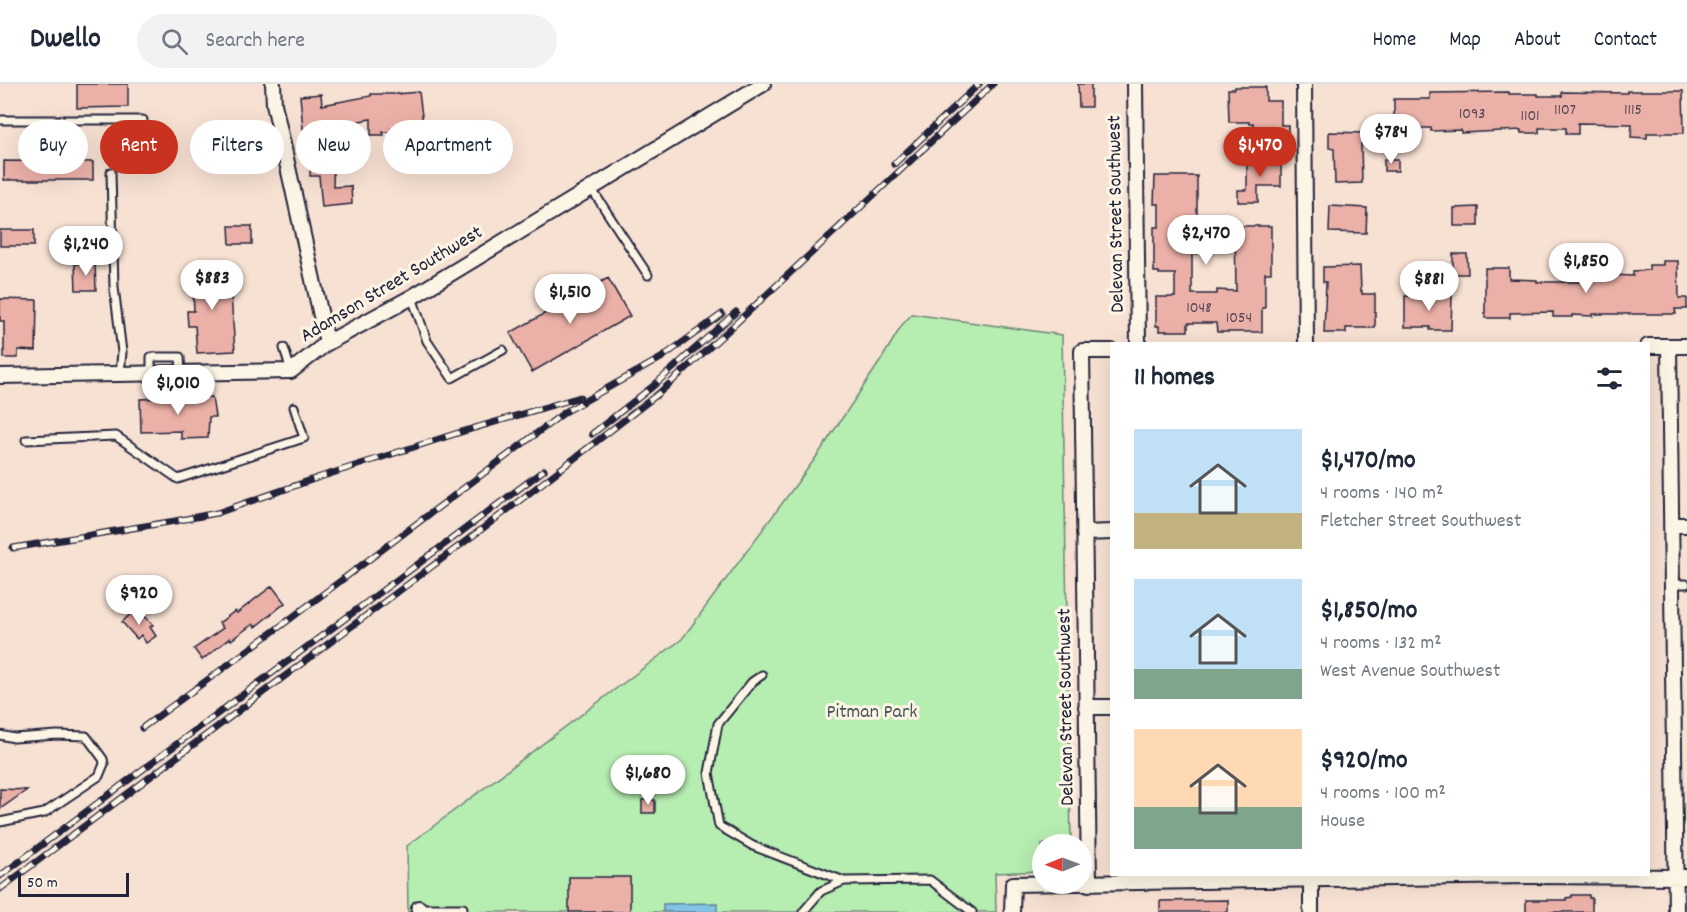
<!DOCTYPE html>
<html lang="en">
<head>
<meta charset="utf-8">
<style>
	:root { --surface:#fff; --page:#f2f2f3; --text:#1f2937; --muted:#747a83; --line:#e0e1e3; --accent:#c8321e }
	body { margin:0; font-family:Dekko,sans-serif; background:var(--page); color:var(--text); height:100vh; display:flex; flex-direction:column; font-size:22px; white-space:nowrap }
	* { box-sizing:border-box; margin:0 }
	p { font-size:20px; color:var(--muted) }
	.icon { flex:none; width:33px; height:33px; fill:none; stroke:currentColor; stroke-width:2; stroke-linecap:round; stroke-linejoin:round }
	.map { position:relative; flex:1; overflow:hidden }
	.panel { position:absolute; left:1110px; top:258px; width:540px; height:534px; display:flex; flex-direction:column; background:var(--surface); border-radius:0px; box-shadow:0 6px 24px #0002 }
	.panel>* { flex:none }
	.banner { position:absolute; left:18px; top:36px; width:570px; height:54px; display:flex; gap:12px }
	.needle { width:39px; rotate:269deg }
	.controls { position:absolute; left:1032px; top:750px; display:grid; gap:12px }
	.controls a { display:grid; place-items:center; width:60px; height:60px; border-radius:50%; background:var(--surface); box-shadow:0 6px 24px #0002; font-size:30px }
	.scale { position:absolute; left:18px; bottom:15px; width:111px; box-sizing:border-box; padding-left:6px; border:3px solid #22223b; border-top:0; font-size:16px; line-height:21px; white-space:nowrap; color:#22223b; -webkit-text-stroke:4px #fcf5e5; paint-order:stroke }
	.price { position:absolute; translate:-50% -51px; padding:0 14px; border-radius:21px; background:#fff; color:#222; font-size:20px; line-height:39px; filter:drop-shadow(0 2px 3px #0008) }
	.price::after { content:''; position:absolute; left:50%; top:36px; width:18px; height:14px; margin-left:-9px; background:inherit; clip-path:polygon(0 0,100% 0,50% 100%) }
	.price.on { background:var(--accent); color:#fff }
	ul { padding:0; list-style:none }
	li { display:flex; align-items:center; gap:18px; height:150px; padding:0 24px }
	li span { display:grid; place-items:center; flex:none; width:168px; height:120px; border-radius:0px; color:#555 }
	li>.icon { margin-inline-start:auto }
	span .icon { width:72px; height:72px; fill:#fffc; stroke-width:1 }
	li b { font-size:26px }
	h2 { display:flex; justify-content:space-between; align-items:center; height:72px; padding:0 24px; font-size:26px }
	.tag { padding:0 21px; border-radius:27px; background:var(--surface); box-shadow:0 6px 24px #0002; font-size:21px; line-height:54px }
	.tag.on { background:var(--accent); color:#fff }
	header { display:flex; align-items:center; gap:36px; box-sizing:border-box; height:84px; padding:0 30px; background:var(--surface); border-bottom:2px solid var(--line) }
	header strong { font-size:28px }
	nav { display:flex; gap:33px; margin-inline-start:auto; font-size:21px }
	.search { width:420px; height:54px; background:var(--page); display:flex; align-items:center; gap:15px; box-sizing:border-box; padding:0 21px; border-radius:33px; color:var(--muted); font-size:22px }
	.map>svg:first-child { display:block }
</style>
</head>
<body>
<header>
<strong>Dwello</strong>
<div class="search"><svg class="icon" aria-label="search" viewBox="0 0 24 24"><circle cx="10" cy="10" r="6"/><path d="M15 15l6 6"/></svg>Search here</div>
<nav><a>Home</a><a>Map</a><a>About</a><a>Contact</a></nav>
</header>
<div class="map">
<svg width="1687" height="828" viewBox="0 0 1687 828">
	<rect width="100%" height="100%" fill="#f7e1d3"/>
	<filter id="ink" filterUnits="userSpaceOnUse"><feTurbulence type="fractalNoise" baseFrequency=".0167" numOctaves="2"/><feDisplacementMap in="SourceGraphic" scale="12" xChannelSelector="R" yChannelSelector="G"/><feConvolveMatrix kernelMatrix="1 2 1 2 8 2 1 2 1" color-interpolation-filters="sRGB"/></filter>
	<g filter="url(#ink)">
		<path fill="#b6edb1" stroke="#6c8876" stroke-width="1.5" d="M912 230 1062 251 1071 760H1042V787L995 789 996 828H408L407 762 682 555 817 372 881 276 902 241Z"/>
		<path fill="#83c3e3" stroke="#5c83a0" stroke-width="1.5" d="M717 819V828H663V820Z"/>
		<path fill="#ebb1a8" stroke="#22223b" stroke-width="1.5" d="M77 0H128V23L77 24Z
			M1078 0H1091V23H1079Z
			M1235 3H1266V17H1281V41H1288V52H1273V44L1254 45 1253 39 1249 40V38H1229L1228 5H1235Z
			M1627 7H1683L1684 49H1647V54L1631 53 1632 40 1578 39V50H1566V44H1539V49H1521V46L1461 49V46L1431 47V44H1404V39H1394V15H1430V9L1509 8V10H1538V12H1562V8L1627 9Z
			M419 8 423 40 391 45V48H383L384 51H371V35L326 43 303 45 300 12 321 10 322 21 371 12V10H396Z
			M1329 48 1366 49V60H1361L1362 99 1335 100 1334 65 1329 64Z
			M311 67H334L333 103 351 102 352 120 322 123 319 92H310Z
			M1247 74 1281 76V102H1258V118H1238V106H1247Z
			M1384 75H1398V87H1384Z
			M4 77 93 78V96H4Z
			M1155 92H1197V170H1192V210H1217V206L1236 207 1235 142H1271V189H1265V224H1262V248H1217L1216 239H1188V247H1159V242H1156V213H1175V190H1159V188H1154V143H1159V120H1154Z
			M1330 122 1367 124 1366 149 1329 148Z
			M1478 123V142H1454V124Z
			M229 142H252V160H230Z
			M0 146H34V162H0Z
			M1453 170H1467L1468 190H1453Z
			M1663 177H1678L1679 214H1687V225H1675L1676 230H1593V232L1572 231V233H1553V228L1510 229V234H1485V184H1509V195L1537 196V198H1583L1584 190 1633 192V187L1649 186V181H1663Z
			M95 179 96 206H76L75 180Z
			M1360 182 1361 207H1362V210H1375V244H1346V249H1324L1326 198H1323V183Z
			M229 183 235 267 197 269 195 242H188L187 227H194L192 186Z
			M608 194 630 232 532 288 510 249Z
			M1431 210 1452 211 1451 246H1430V243H1405V212H1431Z
			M0 215 37 216 36 267 18 266V274H4V237H0Z
			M182 313H212L215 333H209L208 354 181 355V347L141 348 140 315Z
			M272 502 285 519 255 543 253 540 231 556 230 554 202 576 194 565 223 544 219 539 235 527 237 529Z
			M137 524 153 541 150 543 156 552 146 559 141 551 137 555 122 538Z
			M0 705 27 706 0 725Z
			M642 716H655V729H642Z
			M569 793H630V828H569Z
			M1572 811H1589V814H1592V828H1526V816H1566V814L1572 813Z
			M1228 816V828H1160V817Z"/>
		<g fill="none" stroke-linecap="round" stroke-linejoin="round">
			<defs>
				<path id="lane" d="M0 36H143
					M111 88 114 203 122 268 120 290
					M591 104 648 191
					M412 213 427 257 452 294 503 266
					M284 264 291 287
					M151 289V273H180L181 289
					M26 356 116 352 178 395 304 354 294 323
					M1672 500H1686
					M762 591 752 598 718 640 709 689 719 742 753 762 844 797
					M0 651 14 654 57 651 86 652 103 675 104 680 99 692 44 729 0 738
					M419 824H463
					M803 828 821 807 844 797 930 796 972 828"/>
				<path id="street" d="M273 0 274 20 327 259
					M1135 0 1138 260
					M1304 0 1306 260
					M1648 262H1687
					M1669 262 1676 828
					M0 292 291 287 327 259 412 213 763 0
					M1672 441H1687
					M1084 449 1112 448
					M1086 623H1112
					M1311 790V828
					M1089 800 1082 267H1112
					M419 824V828
					M1012 828 1013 800 1528 792 1687 793"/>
			</defs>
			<use href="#lane" stroke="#22223b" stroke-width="11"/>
			<use href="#street" stroke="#22223b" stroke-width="18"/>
			<use href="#lane" stroke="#fcf5e5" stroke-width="7"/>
			<use href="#street" stroke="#fcf5e5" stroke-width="14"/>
			<defs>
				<path id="rail" d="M894 80 979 0
					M592 350 652 303 736 228
					M13 464 175 437 217 429 317 394 461 348 580 313
					M142 644 282 541 565 328 661 274 722 230
					M0 792 544 386
					M0 805 506 427 658 310 733 242 993 0"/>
			</defs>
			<use href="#rail" stroke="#22223b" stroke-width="7"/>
			<use href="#rail" stroke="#fcf5e5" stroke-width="4.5" stroke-dasharray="14" stroke-linecap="butt"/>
		</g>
	</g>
	<g text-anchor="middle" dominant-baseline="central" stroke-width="6" stroke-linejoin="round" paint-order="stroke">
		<g font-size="16" fill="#544656">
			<text x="1565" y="26">1107</text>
			<text x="1633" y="26">1115</text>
			<text x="1472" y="30">1093</text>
			<text x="1530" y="32">1101</text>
			<text x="1199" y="224">1048</text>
			<text x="1239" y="234">1054</text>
		</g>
		<g font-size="20" fill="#22223b" stroke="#fcf5e5">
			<text transform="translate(1117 130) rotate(-91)">Delevan Street Southwest</text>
			<text transform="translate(392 201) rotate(-31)">Adamson Street Southwest</text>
			<text transform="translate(1067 623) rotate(-91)">Delevan Street Southwest</text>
		</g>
		<g font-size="20" fill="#475558" stroke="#fcf5e5">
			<text x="872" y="629">Pitman Park</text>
		</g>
	</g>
</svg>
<div class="controls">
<a><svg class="needle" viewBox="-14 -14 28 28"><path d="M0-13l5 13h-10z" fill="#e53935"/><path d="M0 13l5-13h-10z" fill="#747a83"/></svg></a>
</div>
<div class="scale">50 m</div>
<b class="price" style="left:1391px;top:81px">$784</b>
<b class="price on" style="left:1260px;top:94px">$1,470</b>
<b class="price" style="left:1206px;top:182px">$2,470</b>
<b class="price" style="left:86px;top:193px">$1,240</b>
<b class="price" style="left:1586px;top:210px">$1,850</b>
<b class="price" style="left:212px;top:227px">$883</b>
<b class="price" style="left:1429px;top:228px">$881</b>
<b class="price" style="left:570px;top:241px">$1,510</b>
<b class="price" style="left:178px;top:332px">$1,010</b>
<b class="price" style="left:139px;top:542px">$920</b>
<b class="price" style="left:648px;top:722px">$1,680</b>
<div class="banner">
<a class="tag">Buy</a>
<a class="tag on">Rent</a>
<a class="tag">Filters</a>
<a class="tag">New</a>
<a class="tag">Apartment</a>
</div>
<section class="panel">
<h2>11 homes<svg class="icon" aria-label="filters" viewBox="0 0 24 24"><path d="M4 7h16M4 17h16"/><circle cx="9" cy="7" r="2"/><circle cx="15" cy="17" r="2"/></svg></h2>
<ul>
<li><span style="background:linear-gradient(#bfe0f5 70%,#c2b280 0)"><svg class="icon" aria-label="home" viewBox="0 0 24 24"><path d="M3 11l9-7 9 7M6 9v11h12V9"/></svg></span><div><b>$1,470/mo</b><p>4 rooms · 140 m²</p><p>Fletcher Street Southwest</p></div></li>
<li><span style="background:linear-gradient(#bfe0f5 75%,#7fa58c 0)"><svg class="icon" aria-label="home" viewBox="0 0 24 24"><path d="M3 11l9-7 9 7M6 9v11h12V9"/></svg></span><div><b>$1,850/mo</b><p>4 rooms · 132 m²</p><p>West Avenue Southwest</p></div></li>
<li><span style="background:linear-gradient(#ffd9b3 65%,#7fa58c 0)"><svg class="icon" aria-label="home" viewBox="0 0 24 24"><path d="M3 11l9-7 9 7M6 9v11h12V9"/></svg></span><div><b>$920/mo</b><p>4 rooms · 100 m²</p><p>House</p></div></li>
</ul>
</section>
</div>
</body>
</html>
